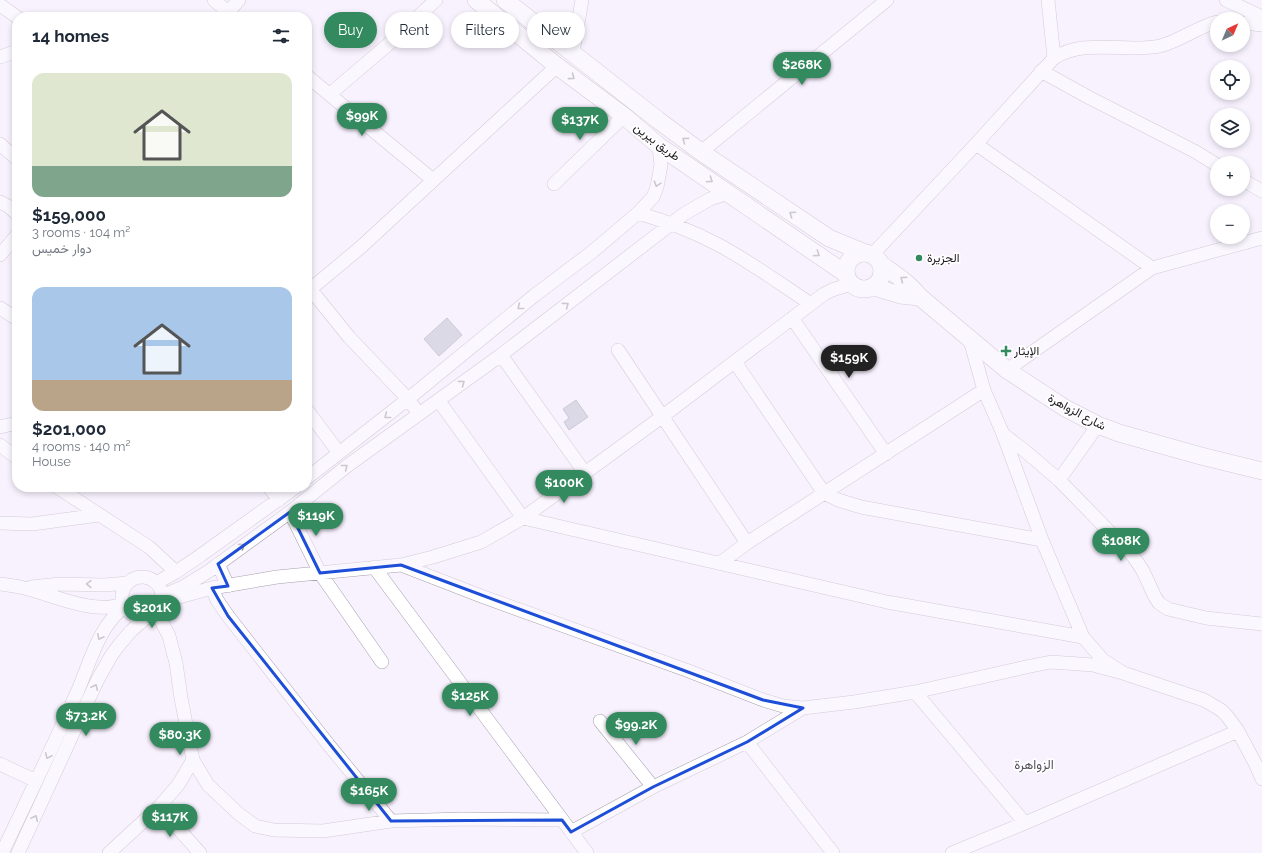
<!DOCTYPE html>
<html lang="en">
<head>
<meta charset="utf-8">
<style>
	:root { --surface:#fff; --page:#f2f2f3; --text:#1f2937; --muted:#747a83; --accent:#328a5e }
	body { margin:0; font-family:Raleway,Vazirmatn,sans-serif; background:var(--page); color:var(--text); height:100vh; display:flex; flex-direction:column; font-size:15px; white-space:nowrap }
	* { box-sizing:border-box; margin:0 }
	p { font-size:13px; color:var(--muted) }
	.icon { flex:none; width:22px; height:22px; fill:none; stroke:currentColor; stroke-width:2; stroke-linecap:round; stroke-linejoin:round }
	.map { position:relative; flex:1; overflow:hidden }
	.details { position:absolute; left:12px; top:12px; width:300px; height:480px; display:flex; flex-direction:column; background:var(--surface); border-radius:16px; box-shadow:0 2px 6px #0003 }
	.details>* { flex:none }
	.guide { position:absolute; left:324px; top:12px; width:380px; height:36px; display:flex; gap:8px }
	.needle { width:26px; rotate:44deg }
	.controls { position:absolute; left:1210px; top:12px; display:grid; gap:8px }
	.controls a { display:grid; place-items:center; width:40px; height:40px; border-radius:50%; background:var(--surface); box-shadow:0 2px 6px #0003; font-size:20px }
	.price { position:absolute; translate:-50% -34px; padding:0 9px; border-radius:14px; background:var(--accent); color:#fff; font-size:13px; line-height:26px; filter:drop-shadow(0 1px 2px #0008) }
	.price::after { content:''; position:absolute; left:50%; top:24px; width:12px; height:9px; margin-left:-6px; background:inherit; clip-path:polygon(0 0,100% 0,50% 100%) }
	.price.current { background:#222; color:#fff }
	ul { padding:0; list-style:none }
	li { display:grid; align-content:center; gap:8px; height:212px; padding:0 20px }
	li span { display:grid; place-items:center; height:124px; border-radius:12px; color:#555 }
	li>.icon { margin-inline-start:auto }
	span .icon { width:72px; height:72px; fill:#fffc; stroke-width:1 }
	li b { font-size:17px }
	h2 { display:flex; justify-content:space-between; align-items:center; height:48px; padding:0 20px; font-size:17px }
	.tag { padding:0 14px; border-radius:18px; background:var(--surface); box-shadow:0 2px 6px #0003; font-size:14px; line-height:36px }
	.tag.current { background:var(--accent); color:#fff }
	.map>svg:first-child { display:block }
</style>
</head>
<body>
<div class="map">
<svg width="1262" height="853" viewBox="0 0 1262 853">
	<rect width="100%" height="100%" fill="#f8f1fe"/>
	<path fill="#babcca" stroke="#9799a7" d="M447 318 462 335 439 356 424 339Z
		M576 400 588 417 569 430 564 422 569 418 563 409Z"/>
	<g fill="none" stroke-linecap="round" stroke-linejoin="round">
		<defs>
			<path id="minor" d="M214 0 234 17
				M1048 0 1054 58
				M1226 0 1262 17
				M0 5 17 17
				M228 12 239 0
				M1243 23 1262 25
				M573 52 582 0
				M0 57 17 51
				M1041 71 1090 98 1196 152 1217 165
				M307 76 433 180
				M330 94 391 42 436 0
				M0 144 17 159
				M976 144 1152 268
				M701 152 887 0
				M1243 180 1262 191
				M554 184 624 116
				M0 202 8 206 17 214
				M638 213C665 221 690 230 715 243 748 260 779 283 811 304
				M873 254 976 144 1054 58C1085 38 1125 53 1160 46 1180 41 1197 27 1217 22
				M0 255 17 235
				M307 285 349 337 408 399 419 414
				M307 292 361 247 557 66
				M0 308 17 319
				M792 318 886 454
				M970 340 984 390 1003 434 1042 540 1083 637 1103 660 1123 673 1204 700 1221 710 1227 716 1238 731 1256 765 1262 779
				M618 350 747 543
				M501 355 585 473
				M735 362 824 493 838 500 861 507 1042 540
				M1007 370 1152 268 1262 238
				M439 401 523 518 887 602 1083 637
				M307 410 339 453
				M0 427 17 423
				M1003 434 1025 451 1059 480 1133 556 1143 571 1155 597 1159 603 1168 609 1206 618 1262 624
				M0 445 17 458
				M307 478 408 399 535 295 592 252 638 213 653 197 657 187 661 165 659 146
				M1059 480 1098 425
				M57 487 149 547 176 572
				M269 487 279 500
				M290 512 320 573 382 662
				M0 523 32 524 99 515
				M720 563 747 543 984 390
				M218 564 228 586
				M401 565 481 596 686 670 763 700 783 706 803 708 854 702 915 692 1026 667 1051 662 1093 665 1123 673
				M374 567 587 853
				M122 597a20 20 0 1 1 40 0a20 20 0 1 1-40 0Z
				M156 583 176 572 201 555 296 487
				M0 584C8 585 16 586 24 588 54 595 93 615 123 604
				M31 587 60 584 104 585 128 583
				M212 588 217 600 228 616 328 744 391 821
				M169 593 183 587 209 571 290 512 347 466 501 355 684 214 710 199 728 193
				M161 602 212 588 277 577 401 565 433 557 481 542 523 518 585 473 663 416 824 294 832 290 851 284
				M915 692 1025 823
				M600 721 653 787
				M747 742 833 853
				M193 760 208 785 239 814 255 826 274 830 323 831 391 821 463 819 562 820
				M0 764 36 781
				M159 807 200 853
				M571 832 653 787 747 742 803 708
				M2 853C26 802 51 751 74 699 89 668 96 629 124 607
				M18 853 97 681 111 656 119 645 131 631 148 616
				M109 853 159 807 178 785 193 760 181 698 176 663 169 636 156 611
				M952 853 1025 823 1238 731"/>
			<path id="major" d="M476 0 557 66 624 116 659 146 846 274
				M505 0 658 120 701 152 829 238 863 252
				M846 271a18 18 0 1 1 36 0a18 18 0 1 1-36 0Z
				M882 265C896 275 909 283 920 297L1007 370 1065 408 1098 425 1119 433 1201 456 1262 471
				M874 287 900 295 920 297"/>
		</defs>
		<use href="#minor" stroke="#a7a0ad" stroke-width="14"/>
		<use href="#major" stroke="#a7a0ad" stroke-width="18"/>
		<use href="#minor" stroke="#fff" stroke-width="13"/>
		<use href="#major" stroke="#fff" stroke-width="17"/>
	</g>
	<defs><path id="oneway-chevron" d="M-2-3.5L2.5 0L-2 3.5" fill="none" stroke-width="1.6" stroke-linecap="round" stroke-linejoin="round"/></defs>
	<g stroke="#99989a">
		<use href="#oneway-chevron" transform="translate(572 77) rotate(37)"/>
		<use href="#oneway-chevron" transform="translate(685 140) rotate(-144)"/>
		<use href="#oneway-chevron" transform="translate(710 180) rotate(34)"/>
		<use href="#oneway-chevron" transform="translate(657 184) rotate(108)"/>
		<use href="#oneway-chevron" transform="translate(792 214) rotate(-146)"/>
		<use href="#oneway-chevron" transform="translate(817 254) rotate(34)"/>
		<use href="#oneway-chevron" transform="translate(903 279) rotate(-143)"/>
		<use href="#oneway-chevron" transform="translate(566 305) rotate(-37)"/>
		<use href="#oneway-chevron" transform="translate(520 307) rotate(141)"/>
		<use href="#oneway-chevron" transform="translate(462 383) rotate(-36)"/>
		<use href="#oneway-chevron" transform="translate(387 416) rotate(142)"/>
		<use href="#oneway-chevron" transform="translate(345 467) rotate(-38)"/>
		<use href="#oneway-chevron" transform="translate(242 546) rotate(-36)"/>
		<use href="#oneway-chevron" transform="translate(89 584) rotate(-179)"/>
		<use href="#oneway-chevron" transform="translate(100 637) rotate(116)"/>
		<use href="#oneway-chevron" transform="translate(95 687) rotate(-65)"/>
		<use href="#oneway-chevron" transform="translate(48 756) rotate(115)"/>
		<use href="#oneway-chevron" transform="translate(35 818) rotate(-65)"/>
	</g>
	<path d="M0 0H1262V853H0ZM290 512 320 573 401 565 763 700 803 708 747 742 653 787 571 832 562 820 391 821 228 616 212 588 228 586 218 564Z" fill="#f8f1fe" fill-opacity=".55" fill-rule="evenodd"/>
	<path fill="none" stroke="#1d4ed8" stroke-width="3" stroke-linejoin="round" d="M290 512 320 573 401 565 763 700 803 708 747 742 653 787 571 832 562 820 391 821 228 616 212 588 228 586 218 564Z"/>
	<g fill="#328a5e" stroke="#fff" stroke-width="1.5">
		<circle cx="919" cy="258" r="4"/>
		<path d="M1004 345h4v4h4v4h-4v4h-4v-4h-4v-4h4z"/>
	</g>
	<g text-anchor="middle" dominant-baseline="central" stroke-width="3.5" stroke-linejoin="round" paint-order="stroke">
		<g font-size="12" fill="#1d1a1f" stroke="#fff">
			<text transform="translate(657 142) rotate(37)">طريق بيرين</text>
			<text transform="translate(1077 412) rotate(28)">شارع الزواهرة</text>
		</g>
		<g font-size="12" fill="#1d1a1f" stroke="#fff" text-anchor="start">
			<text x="927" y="258">الجزيرة</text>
			<text x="1014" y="351">الإيثار</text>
		</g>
		<g font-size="13" fill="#57515c" stroke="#fff">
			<text x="1034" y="764">الزواهرة</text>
		</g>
	</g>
</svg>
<div class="controls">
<a><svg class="needle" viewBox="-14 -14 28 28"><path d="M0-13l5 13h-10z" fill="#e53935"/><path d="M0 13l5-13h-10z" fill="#747a83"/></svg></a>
<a><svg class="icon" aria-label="locate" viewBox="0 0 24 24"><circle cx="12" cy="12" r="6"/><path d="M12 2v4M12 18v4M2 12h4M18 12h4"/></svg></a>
<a><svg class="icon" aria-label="layers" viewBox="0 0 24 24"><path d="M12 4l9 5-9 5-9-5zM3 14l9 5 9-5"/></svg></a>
<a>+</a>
<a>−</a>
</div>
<b class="price" style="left:802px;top:86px">$268K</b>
<b class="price" style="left:362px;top:137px">$99K</b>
<b class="price" style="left:580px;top:141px">$137K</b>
<b class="price current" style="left:849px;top:379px">$159K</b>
<b class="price" style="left:564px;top:504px">$100K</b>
<b class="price" style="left:316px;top:537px">$119K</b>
<b class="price" style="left:1121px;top:562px">$108K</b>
<b class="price" style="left:152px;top:629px">$201K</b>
<b class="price" style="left:470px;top:717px">$125K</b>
<b class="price" style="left:86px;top:737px">$73.2K</b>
<b class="price" style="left:636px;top:746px">$99.2K</b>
<b class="price" style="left:180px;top:756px">$80.3K</b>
<b class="price" style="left:369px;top:812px">$165K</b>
<b class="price" style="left:170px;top:838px">$117K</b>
<div class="guide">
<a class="tag current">Buy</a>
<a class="tag">Rent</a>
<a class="tag">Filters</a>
<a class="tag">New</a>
</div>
<section class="details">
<h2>14 homes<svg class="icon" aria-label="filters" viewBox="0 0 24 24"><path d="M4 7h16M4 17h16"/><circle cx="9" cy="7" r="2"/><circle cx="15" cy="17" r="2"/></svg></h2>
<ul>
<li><span style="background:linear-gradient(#dfe7d0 75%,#7fa58c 0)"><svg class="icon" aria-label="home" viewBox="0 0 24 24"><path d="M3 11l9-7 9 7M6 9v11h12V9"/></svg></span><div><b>$159,000</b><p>3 rooms · 104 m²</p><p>دوار خميس</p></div></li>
<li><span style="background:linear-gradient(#a9c7e8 75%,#b9a48a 0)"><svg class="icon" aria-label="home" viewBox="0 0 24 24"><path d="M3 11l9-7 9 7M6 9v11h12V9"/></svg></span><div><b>$201,000</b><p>4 rooms · 140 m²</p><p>House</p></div></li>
</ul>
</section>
</div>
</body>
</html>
